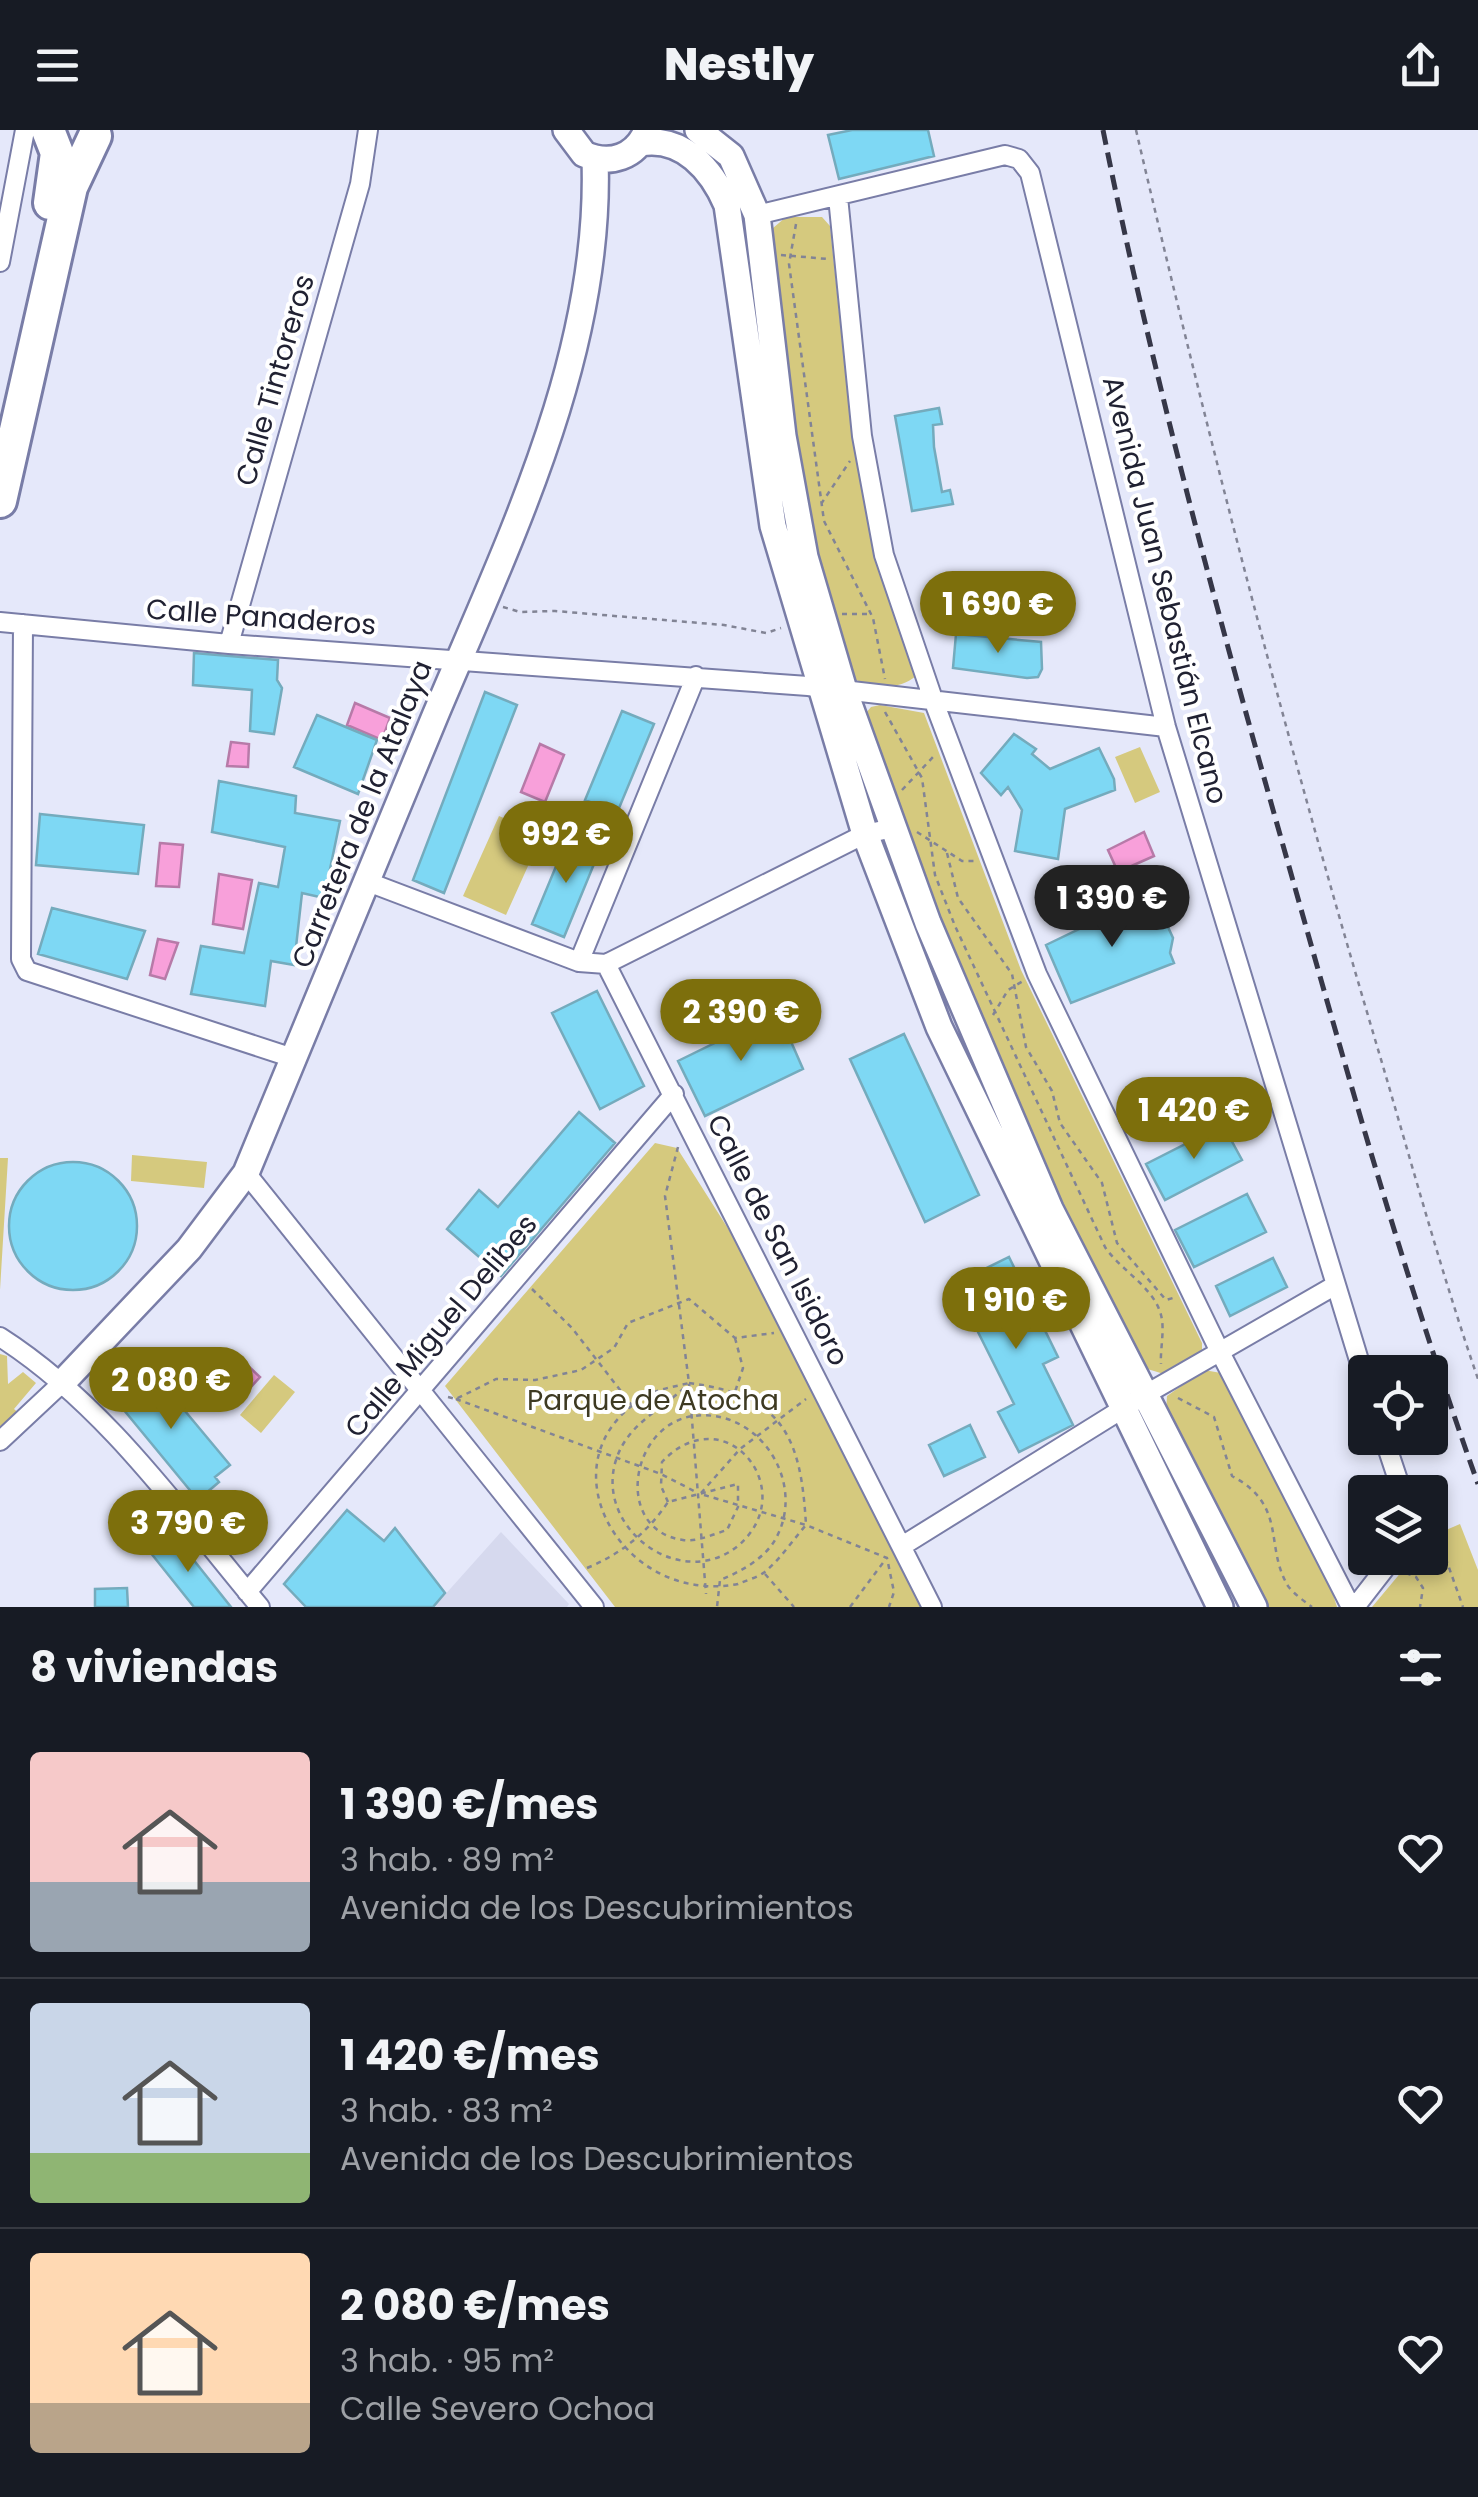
<!DOCTYPE html>
<html lang="es">
<head>
<meta charset="utf-8">
<style>
	:root { --surface:#171b24; --page:#20242c; --text:#f1f3f6; --muted:#9ea1a6; --line:#363941; --accent:#7d6f0c }
	body { margin:0; font-family:Poppins,sans-serif; background:var(--page); color:var(--text); height:100vh; display:flex; flex-direction:column; font-size:38px; white-space:nowrap }
	* { box-sizing:border-box; margin:0 }
	p { font-size:32px; color:var(--muted) }
	.icon { flex:none; width:55px; height:55px; fill:none; stroke:currentColor; stroke-width:2; stroke-linecap:round; stroke-linejoin:round }
	.map { position:relative; height:1477px; overflow:hidden }
	.details { display:flex; flex-direction:column; background:var(--surface); flex:1 }
	.details>* { flex:none }
	.fabs { position:absolute; left:1348px; top:1225px; display:grid; gap:20px }
	.fabs a { display:grid; place-items:center; width:100px; height:100px; border-radius:10px; background:var(--surface); box-shadow:0 5px 15px #0003; font-size:50px }
	.price { position:absolute; translate:-50% -85px; padding:0 22px; border-radius:35px; background:var(--accent); color:#fff; font-size:32px; line-height:65px; filter:drop-shadow(0 2px 5px #0008) }
	.price::after { content:''; position:absolute; left:50%; top:60px; width:30px; height:22px; margin-left:-15px; background:inherit; clip-path:polygon(0 0,100% 0,50% 100%) }
	.price.on { background:#222; color:#fff }
	ul { padding:0; list-style:none }
	li { display:flex; align-items:center; gap:30px; height:250px; padding:0 30px }
	li+li { border-top:2px solid var(--line) }
	li span { display:grid; place-items:center; flex:none; width:280px; height:200px; border-radius:10px; color:#555 }
	li>.icon { margin-inline-start:auto }
	span .icon { width:120px; height:120px; fill:#fffc; stroke-width:1 }
	li b { font-size:42px }
	h2 { display:flex; justify-content:space-between; align-items:center; height:120px; padding:0 30px; font-size:42px }
	header { display:flex; justify-content:space-between; align-items:center; height:130px; padding:0 30px; background:var(--surface); font-size:45px; font-weight:800 }
	.map>svg:first-child { display:block }
</style>
</head>
<body>
<header><svg class="icon" aria-label="menu" viewBox="0 0 24 24"><path d="M4 6h16M4 12h16M4 18h16"/></svg>Nestly<svg class="icon" aria-label="share" viewBox="0 0 24 24"><path d="M12 15V3M7 8l5-5 5 5M5 13v7h14v-7"/></svg></header>
<div class="map">
<svg width="1478" height="1477" viewBox="0 0 1478 1477">
	<rect width="100%" height="100%" fill="#e5e8fa"/>
	<path fill="#d6d9ee" d="M501 1402 569 1474 567 1477H434Z"/>
	<path fill="#d5c97e" d="M786 87H822L830 96 849 279 869 396 915 536 916 546C897 562 872 557 851 548L815 435 796 337 766 104Z
		M880 575 924 583 1021 840 1202 1213V1220L1164 1244 1144 1238 1053 1059 975 890 865 584 871 577Z
		M1140 617 1160 662 1135 673 1115 627Z
		M499 686 542 705 506 785 463 766Z
		M655 1013 677 1018 793 1201 921 1477H615L445 1256Z
		M132 1025 207 1032 204 1058 131 1051Z
		M0 1028H8L0 1160Z
		M0 1224 7 1226 8 1254 23 1242 36 1253 14 1279 23 1287 0 1302Z
		M1204 1240 1221 1243 1331 1458 1337 1477H1263L1166 1282 1167 1266Z
		M274 1245 295 1262 261 1303 240 1285Z
		M1460 1394 1478 1440V1477H1372L1413 1428H1430L1432 1406Z"/>
	<path fill="#f8a0da" stroke="#b77aa8" stroke-width="2.5" d="M355 573 390 588 382 610 347 595Z
		M231 612 249 614 248 637 227 636Z
		M540 614 564 625 545 672 521 662Z
		M1144 702 1154 726 1118 742 1108 720Z
		M160 713 183 715 179 757 156 756Z
		M219 744 252 750 243 799 213 794Z
		M158 809 178 813 165 849 150 845Z
		M235 1224 260 1247 242 1267 217 1244Z"/>
	<path fill="#7ed8f4" stroke="#74abbd" stroke-width="2.5" d="M852 0H928L934 26 839 49 828 5Z
		M939 278 942 294 933 295 934 317 942 362 950 360 953 374 912 381 895 286Z
		M956 504 1041 512 1042 539 1038 547 1027 548 953 538Z
		M194 523 278 530 277 550 282 558 274 604 250 601 252 560 193 555Z
		M485 562 517 575 444 763 413 750Z
		M622 581 654 594 617 683 585 670Z
		M317 585 377 610 358 664 294 637Z
		M1014 604 1036 619 1032 624 1050 639 1099 618 1114 649 1115 660 1065 679 1058 729 1015 721 1022 680 1008 657 1001 665 981 643Z
		M219 651 296 666 295 683 340 691 324 768 302 763 294 835 271 831 265 876 191 864 201 816 244 823 259 753 278 757 285 717 212 702Z
		M40 684 144 695 138 744 36 735Z
		M569 705 601 717 564 807 532 794Z
		M1145 766 1149 776 1162 784 1173 808 1170 823 1174 833 1071 873 1046 815 1079 799 1078 796Z
		M52 778 145 801 127 849 38 824Z
		M597 861 644 956 600 979 552 883Z
		M778 882 803 939 705 986 678 931Z
		M904 904 979 1065 925 1092 850 929Z
		M579 982 615 1013 501 1146 447 1099 479 1060 498 1077Z
		M1223 995 1242 1030 1165 1070 1146 1034Z
		M9 1096a64 64 0 1 1 128 0a64 64 0 1 1-128 0Z
		M1247 1064 1266 1102 1194 1137 1175 1100Z
		M1009 1127 1058 1227 1043 1234 1073 1295 1019 1322 998 1282 1014 1274 954 1154Z
		M1273 1128 1287 1157 1230 1186 1216 1156Z
		M150 1239 230 1335 215 1347 219 1352 198 1370 109 1262 132 1244 137 1249Z
		M970 1295 985 1327 944 1346 929 1315Z
		M347 1380 384 1411 395 1398 445 1463 433 1477H306L284 1454Z
		M173 1404 231 1477H194L150 1422Z
		M127 1458 128 1477H95V1459Z"/>
	<g fill="none" stroke-linecap="round" stroke-linejoin="round">
		<defs>
			<path id="street" d="M838 67 862 306 884 425 934 572 1037 844 1220 1222 1351 1477
				M757 85 1005 25 1019 29 1030 43 1166 597 1365 1250
				M0 132 25 0
				M0 492 229 514 808 556 1166 597
				M23 494 21 829 27 841 293 928
				M229 514 360 54 368 0
				M368 752 579 832 606 834 932 1477
				M579 832 696 546
				M606 834 865 704 893 698
				M246 1043 594 1477
				M0 1207C105 1274 181 1383 260 1477
				M1384 1308 1402 1362
				M0 1311 62 1253
				M902 1416 1148 1263 1334 1156
				M247 1462 674 964
				M1355 1477 1393 1428"/>
			<path id="secondary" d="M566 0 584 24C610 36 636 27 647 0
				M698 0 731 26 757 85 783 306 805 427 844 560 928 793 1050 1079 1254 1477
				M641 13C683 6 712 40 727 75L773 396 865 704 939 897 1220 1477
				M62 1253 189 1119 246 1043C309 891 372 739 435 586 509 410 602 224 595 29"/>
			<path id="highway" d="M48 0 57 23 50 73
				M0 371 71 57 95 6"/>
		</defs>
		<use href="#street" stroke="#797da7" stroke-width="22"/>
		<use href="#secondary" stroke="#797da7" stroke-width="30"/>
		<use href="#highway" stroke="#797da7" stroke-width="38"/>
		<path stroke="#828495" stroke-width="2.5" stroke-dasharray="5 5" stroke-linecap="butt" d="M1136 0C1208 308 1287 613 1377 916 1410 1027 1440 1139 1478 1249
			M796 94 789 134 824 391 873 488 885 549
			M781 125 828 129
			M821 374 850 331
			M503 477 520 482 555 481 724 495 766 503 781 498
			M842 484H869
			M885 582 922 648 935 745 955 796 1105 1117C1120 1140 1154 1157 1161 1185 1165 1200 1160 1219 1161 1234
			M902 660 934 626
			M917 702 962 731H975
			M947 723 958 768 1012 844 1026 917 1052 961 1060 993 1102 1053 1117 1113 1166 1170 1173 1168
			M993 885 1008 860 1023 851
			M678 1017 665 1066 689 1253 706 1464
			M532 1159 572 1198 634 1278
			M735 1208 743 1238 735 1262
			M689 1253C784 1265 801 1308 806 1395 793 1410 781 1428 766 1441 759 1447 747 1450 738 1454 618 1477 536 1323 652 1263 663 1258 678 1256 689 1253Z
			M448 1267 456 1269 496 1249 535 1250 581 1240 614 1218 628 1193 689 1169 735 1208 774 1203
			M1178 1268 1214 1287 1232 1346C1288 1376 1264 1416 1288 1456 1294 1464 1304 1471 1312 1477
			M456 1269 661 1344 696 1362
			M701 1363 740 1319 806 1269
			M704 1365 806 1395 887 1428 894 1462 889 1477
			M668 1372 661 1356 662 1332C725 1265 802 1360 739 1415 682 1463 594 1399 616 1330 628 1292 663 1280 688 1254
			M1430 1415 1447 1432 1463 1477
			M587 1438C621 1424 647 1403 668 1372L738 1354V1377L727 1400C714 1404 697 1412 683 1410 613 1400 630 1295 693 1286 759 1277 808 1353 775 1410 764 1429 740 1442 720 1450L717 1477
			M1406 1443 1416 1447 1423 1458 1420 1477
			M765 1444 794 1477
			M850 1477 885 1430"/>
		<use href="#street" stroke="#fff" stroke-width="18"/>
		<use href="#secondary" stroke="#fff" stroke-width="25"/>
		<use href="#highway" stroke="#fff" stroke-width="32"/>
		<path stroke="#363748" stroke-width="5" stroke-dasharray="15 8" stroke-linecap="butt" d="M1103 0C1153 249 1221 496 1290 740 1348 946 1406 1153 1478 1354"/>
	</g>
	<g text-anchor="middle" dominant-baseline="central" stroke-width="8" stroke-linejoin="round" paint-order="stroke">
		<g font-size="28" fill="#202132" stroke="#fff">
			<text transform="translate(275 250) rotate(-74)">Calle Tintoreros</text>
			<text transform="translate(1165 460) rotate(76)">Avenida Juan Sebastián Elcano</text>
			<text transform="translate(261 487) rotate(4)">Calle Panaderos</text>
			<text transform="translate(362 684) rotate(-68)">Carretera de la Atalaya</text>
			<text transform="translate(778 1110) rotate(63)">Calle de San Isidoro</text>
			<text transform="translate(441 1196) rotate(-50)">Calle Miguel Delibes</text>
		</g>
		<g font-size="28" fill="#3e3a22" stroke="#fff">
			<text x="653" y="1270">Parque de Atocha</text>
		</g>
	</g>
</svg>
<div class="fabs">
<a><svg class="icon" aria-label="locate" viewBox="0 0 24 24"><circle cx="12" cy="12" r="6"/><path d="M12 2v4M12 18v4M2 12h4M18 12h4"/></svg></a>
<a><svg class="icon" aria-label="layers" viewBox="0 0 24 24"><path d="M12 4l9 5-9 5-9-5zM3 14l9 5 9-5"/></svg></a>
</div>
<b class="price" style="left:998px;top:526px">1 690 €</b>
<b class="price" style="left:566px;top:756px">992 €</b>
<b class="price on" style="left:1112px;top:820px">1 390 €</b>
<b class="price" style="left:741px;top:934px">2 390 €</b>
<b class="price" style="left:1194px;top:1032px">1 420 €</b>
<b class="price" style="left:1016px;top:1222px">1 910 €</b>
<b class="price" style="left:171px;top:1302px">2 080 €</b>
<b class="price" style="left:188px;top:1445px">3 790 €</b>
</div>
<section class="details">
<h2>8 viviendas<svg class="icon" aria-label="filters" viewBox="0 0 24 24"><path d="M4 7h16M4 17h16"/><circle cx="9" cy="7" r="2"/><circle cx="15" cy="17" r="2"/></svg></h2>
<ul>
<li><span style="background:linear-gradient(#f6c9c9 65%,#9aa5b1 0)"><svg class="icon" aria-label="home" viewBox="0 0 24 24"><path d="M3 11l9-7 9 7M6 9v11h12V9"/></svg></span><div><b>1 390 €/mes</b><p>3 hab. · 89 m²</p><p>Avenida de los Descubrimientos</p></div><svg class="icon" aria-label="heart" viewBox="0 0 24 24"><path d="M12 20l-8-8c-3-5 5-10 8-4 3-6 11-1 8 4z"/></svg></li>
<li><span style="background:linear-gradient(#c9d6e8 75%,#8fb573 0)"><svg class="icon" aria-label="home" viewBox="0 0 24 24"><path d="M3 11l9-7 9 7M6 9v11h12V9"/></svg></span><div><b>1 420 €/mes</b><p>3 hab. · 83 m²</p><p>Avenida de los Descubrimientos</p></div><svg class="icon" aria-label="heart" viewBox="0 0 24 24"><path d="M12 20l-8-8c-3-5 5-10 8-4 3-6 11-1 8 4z"/></svg></li>
<li><span style="background:linear-gradient(#ffd9b3 75%,#b9a48a 0)"><svg class="icon" aria-label="home" viewBox="0 0 24 24"><path d="M3 11l9-7 9 7M6 9v11h12V9"/></svg></span><div><b>2 080 €/mes</b><p>3 hab. · 95 m²</p><p>Calle Severo Ochoa</p></div><svg class="icon" aria-label="heart" viewBox="0 0 24 24"><path d="M12 20l-8-8c-3-5 5-10 8-4 3-6 11-1 8 4z"/></svg></li>
</ul>
</section>
</body>
</html>
